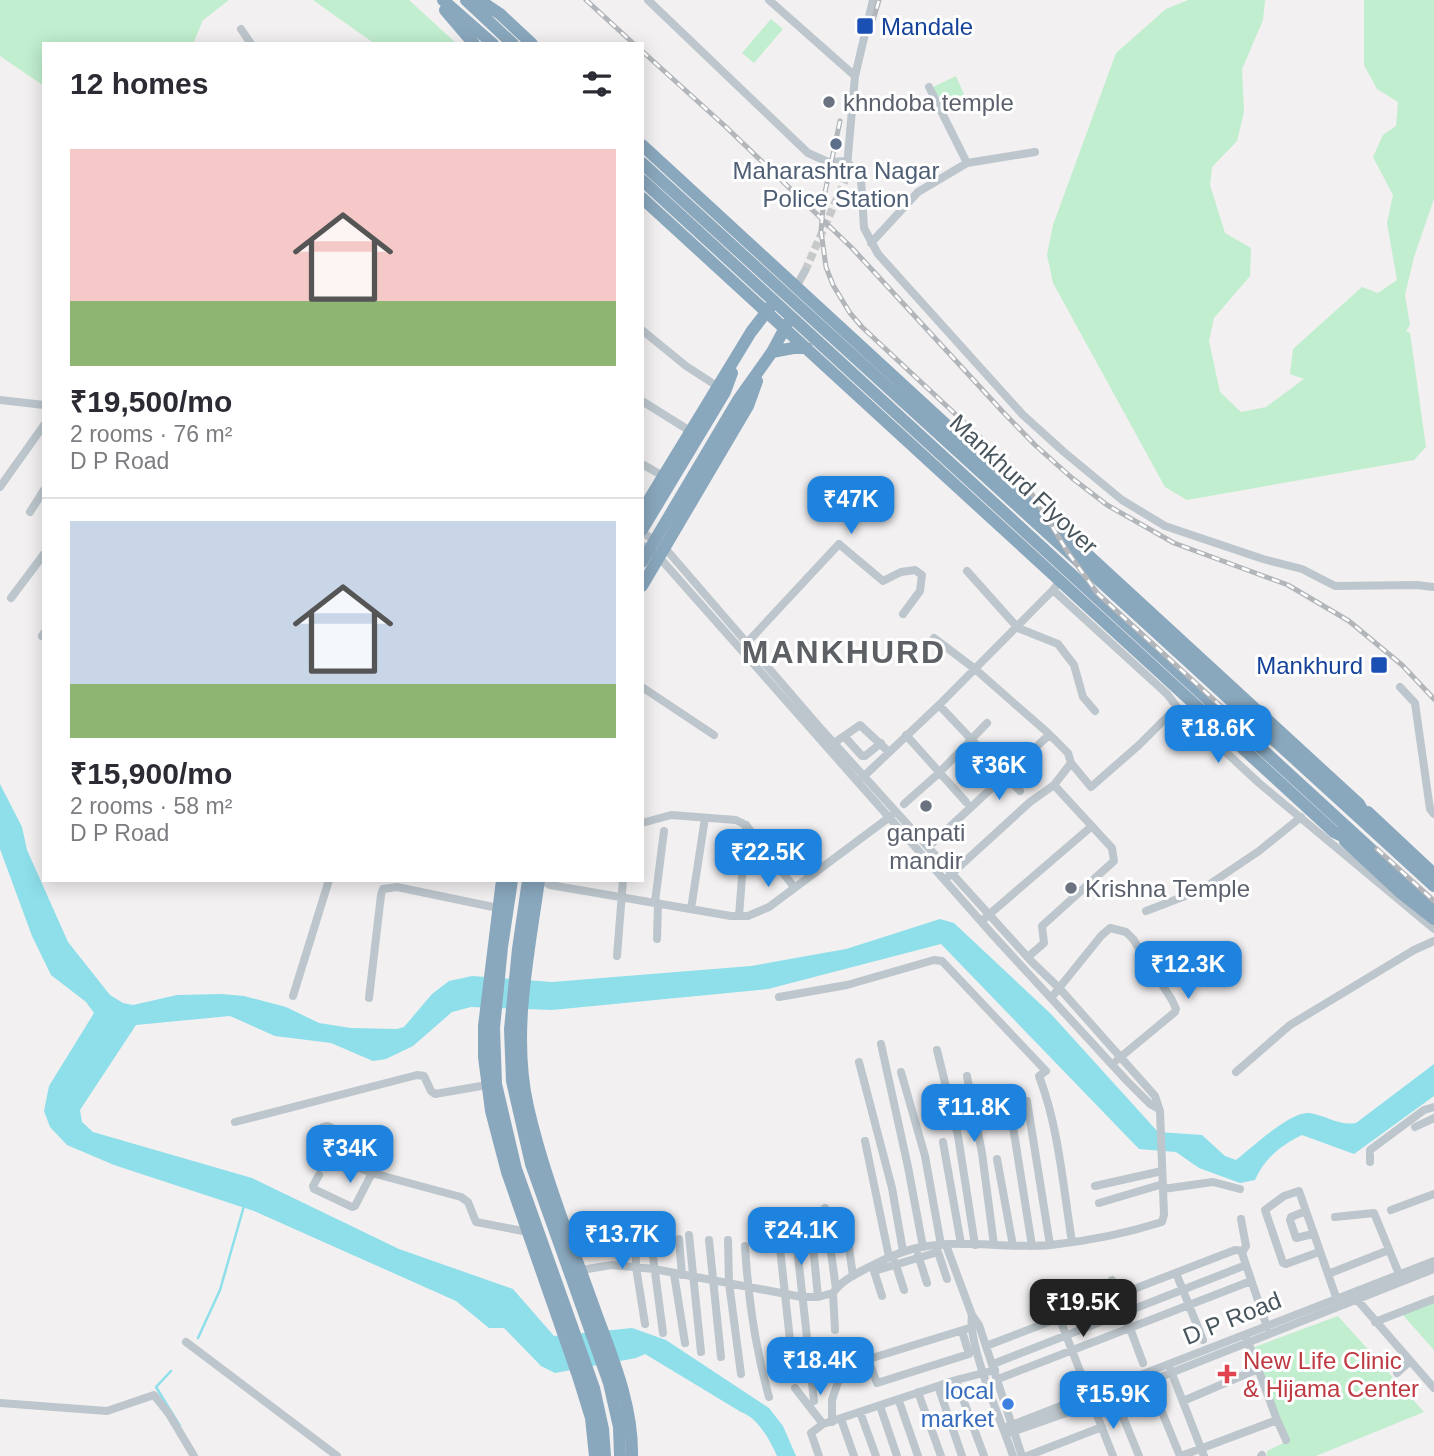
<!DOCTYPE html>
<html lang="en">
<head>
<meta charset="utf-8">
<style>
	:root { --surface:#fff; --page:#f2f2f3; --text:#2b2b33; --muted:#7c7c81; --line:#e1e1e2; --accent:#1e83df }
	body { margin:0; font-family:Helvetica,sans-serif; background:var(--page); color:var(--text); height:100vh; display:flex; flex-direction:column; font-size:26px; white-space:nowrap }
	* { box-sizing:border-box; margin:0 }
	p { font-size:23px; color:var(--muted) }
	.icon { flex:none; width:38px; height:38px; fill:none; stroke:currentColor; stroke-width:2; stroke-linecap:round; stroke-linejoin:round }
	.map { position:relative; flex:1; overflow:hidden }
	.panel { position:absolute; left:42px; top:42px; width:602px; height:840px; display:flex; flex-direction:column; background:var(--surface); border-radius:0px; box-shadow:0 4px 18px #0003 }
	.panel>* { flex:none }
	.price { position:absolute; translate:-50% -60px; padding:0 16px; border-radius:14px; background:var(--accent); color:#fff; font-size:23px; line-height:46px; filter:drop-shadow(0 2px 4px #0008) }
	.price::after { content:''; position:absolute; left:50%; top:42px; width:21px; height:16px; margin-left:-10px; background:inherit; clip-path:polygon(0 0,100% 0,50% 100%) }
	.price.on { background:#222; color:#fff }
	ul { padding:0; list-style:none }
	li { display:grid; align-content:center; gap:14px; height:371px; padding:0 28px }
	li+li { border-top:2px solid var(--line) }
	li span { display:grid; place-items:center; height:217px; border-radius:0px; color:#555 }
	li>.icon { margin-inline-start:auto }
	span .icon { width:126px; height:126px; fill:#fffc; stroke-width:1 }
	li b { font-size:30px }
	h2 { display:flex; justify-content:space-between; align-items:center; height:84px; padding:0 28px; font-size:30px }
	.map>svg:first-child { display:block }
</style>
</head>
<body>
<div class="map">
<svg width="1434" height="1456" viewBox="0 0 1434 1456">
	<rect width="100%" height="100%" fill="#f2f0f0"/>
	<path fill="#c0eece" d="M0 0H229L203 20 193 44H44V86L0 56Z
		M313 0H409L457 44H375Z
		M1188 0H1265L1263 20 1242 69 1244 112 1237 141 1212 167 1210 185 1225 233 1251 248 1250 276 1214 318 1209 341 1220 392 1241 412 1266 407 1304 379 1290 374 1293 349 1362 287 1378 293 1397 280 1387 223 1393 195 1373 157 1383 135 1396 126 1398 102 1377 89 1364 65V0H1434V199L1414 257 1405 295 1410 325 1406 331 1410 333 1426 447 1414 460 1187 500 1165 487 1053 283 1047 255 1053 225 1116 53 1166 9Z
		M771 19 783 29 754 63 742 53Z
		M956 76 968 104 945 114 933 87Z
		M1434 1301V1350L1402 1314Z
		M1338 1316 1424 1412 1316 1456H1267V1451L1289 1440 1252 1348Z"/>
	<path fill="#8edfea" d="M0 784 22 827 27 850 68 942 110 995 123 1003 133 1005 177 995 222 994 244 996 286 1007 319 1023 351 1028 397 1029 404 1027 432 994 449 981 472 976 552 982 751 966 846 949 940 919 954 923 1051 1014 1158 1132 1202 1135 1225 1156 1236 1160C1252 1148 1290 1111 1309 1113 1326 1115 1338 1126 1356 1123L1434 1064V1096L1354 1154 1302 1135C1281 1145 1264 1159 1255 1180L1240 1183 1199 1168 1176 1152 1139 1149 941 944 768 989 552 1010 471 1007 452 1012 413 1046 386 1059 373 1061 331 1043 275 1036 230 1016 136 1025 80 1110 82 1122 93 1132 252 1178 399 1249 513 1289 554 1336 632 1328 666 1340 769 1408 783 1426 796 1456H777C770 1440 758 1418 741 1412L645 1354 636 1358 555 1373 541 1366 504 1328H489L456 1301 254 1211 114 1165 67 1145 50 1127 44 1111 49 1086 94 1013 86 1002 51 975 32 936 0 849Z"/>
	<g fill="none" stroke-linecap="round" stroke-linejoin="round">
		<path stroke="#8edfea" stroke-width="2.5" d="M198 1338 220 1290 244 1206
			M171 1371 156 1387 180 1426"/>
		<path stroke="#c8c9cb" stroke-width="8" stroke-dasharray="8 4" stroke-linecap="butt" d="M805 271 846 178"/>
		<path stroke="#bcc6cc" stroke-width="8" d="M648 0 808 153 828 162 847 161 861 179 864 228 878 254 1023 415 1064 452 1122 500 1165 526 1263 559 1302 569 1335 586 1417 585 1433 587
			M769 0 855 76
			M241 29 251 44
			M929 87 967 163
			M846 178 855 76 873 0
			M871 243 918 192 967 163 1035 152
			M796 287 805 271
			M642 330 686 366 717 386
			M0 400 44 405
			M642 401 690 431
			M642 464 663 476
			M0 487 44 425
			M30 512 44 490
			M642 545 659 557 993 935 1127 1081 1150 1104 1159 1109
			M967 571 1018 628 1058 644 1074 665 1083 697 1095 711
			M1060 581 1053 590 1167 694 1177 707 1259 783 1434 929
			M11 598 44 554
			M42 636 44 633
			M934 638 975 669 1048 733 1068 753 1071 763 1054 785 1030 802 949 876
			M744 646 839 544 883 581 901 572 915 570 922 575 920 591 903 614
			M642 687 714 735
			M1400 687 1415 703 1430 809 1434 814
			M939 705 1020 791
			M906 735 966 802
			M844 736 862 756H865L881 743
			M834 743 860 725 889 752
			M1071 763 1091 787 1139 745 1177 707
			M861 779 939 705 1053 590
			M904 804 939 773 987 723
			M642 823 671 815 736 820 746 825 794 887
			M928 847 1049 735
			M542 880 550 885 731 916H748L769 907 891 816
			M655 902 664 831
			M691 909 705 818
			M1146 911 1201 890 1259 851 1301 817
			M739 916 746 825
			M985 918 1092 826
			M657 939 658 903
			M617 956 623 880
			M1028 957 1044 943 1042 926 1114 861 1112 848 1054 785
			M293 996 329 880
			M779 997 847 985 934 960 942 961 1046 1071 1039 1076C1059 1128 1063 1187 1072 1242
			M369 998 381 895 383 889 397 887 498 908
			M1051 998 1101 936 1110 928 1126 932 1133 939 1172 1000 1176 1009 1175 1012 1117 1060
			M881 1044 908 1167 923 1247
			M937 1050 958 1136 975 1245
			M859 1062 892 1188 903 1251
			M901 1072 925 1156 941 1245
			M1236 1072 1290 1025 1414 950 1434 941
			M967 1076 982 1153 994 1245
			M1027 1101 1050 1245
			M1011 1114 1032 1246
			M235 1122 417 1075 424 1076 431 1091 435 1094 487 1085
			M1415 1127 1434 1118
			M865 1141 889 1257
			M943 1142 961 1244
			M997 1159 1013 1246
			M1370 1162V1150L1424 1110 1434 1107
			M364 1170 374 1149 328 1126 323 1127 317 1143 319 1151 372 1173 461 1197 468 1202 476 1222 528 1232
			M319 1175 313 1186 314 1189 352 1207 355 1206 372 1173
			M1095 1186 1162 1171
			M1163 1189 1213 1182 1240 1189
			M1099 1203 1163 1184
			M825 1208 836 1289
			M1391 1210 1434 1194
			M1306 1211 1291 1217 1290 1220 1296 1238 1313 1234
			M844 1212 853 1276
			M635 1216 636 1267 645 1324
			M1335 1217 1374 1213 1399 1274
			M1241 1219 1246 1246 1242 1253 1267 1327
			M794 1220 814 1401
			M649 1226 663 1333
			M778 1230 794 1377
			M689 1235 701 1352
			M812 1235 818 1297
			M679 1239 682 1275
			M709 1240 721 1357
			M728 1240 729 1283 741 1374
			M946 1245 972 1315 979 1325 1022 1456
			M745 1246C748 1297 755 1347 769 1397
			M1319 1252 1286 1264 1283 1263 1265 1210 1284 1196 1299 1191 1336 1297
			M918 1255 927 1283
			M895 1262 904 1290
			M873 1268 882 1296
			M581 1270 612 1265 654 1269 802 1297H818L833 1293C841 1281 854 1275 867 1268 885 1259 903 1250 922 1247 965 1239 1008 1249 1051 1245 1088 1241 1127 1233 1162 1222L1164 1215 1160 1111 1155 1096 1060 989 1032 962 822 730 665 548 642 532
			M874 1271 938 1252 947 1279
			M1176 1273 1203 1340
			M674 1274 685 1343
			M1328 1274 1389 1250
			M1112 1280 1143 1363
			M833 1293 835 1330
			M1353 1295 1434 1388
			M1054 1304 1085 1384
			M972 1315C967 1344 1003 1425 1013 1456
			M1375 1322 1434 1299
			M186 1342 337 1456
			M986 1346 1235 1250 1243 1251
			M868 1359 877 1383 969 1354 962 1331
			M993 1364 1246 1265
			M1169 1366 1204 1456
			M1397 1373 1410 1361
			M998 1379 1251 1281
			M956 1380 984 1456
			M1149 1380 1180 1456
			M938 1386 962 1456
			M795 1388 823 1424
			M918 1392 941 1456
			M1114 1395 1139 1456
			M1091 1400 1113 1456
			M899 1401 918 1456
			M1183 1401 1258 1369
			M0 1403 107 1411 154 1395 169 1414 194 1456
			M881 1409 897 1456
			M860 1412 876 1456
			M841 1419 854 1456
			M1277 1420 1286 1440
			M832 1422V1400L843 1367 979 1325
			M1004 1428 1434 1261
			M1006 1434 1092 1404 1434 1269
			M819 1456 811 1433 823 1424 956 1380 995 1370
			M1027 1456 1102 1427
			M1181 1456 1277 1420 1247 1339
			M1261 1456 1262 1455"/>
		<path stroke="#89a7bd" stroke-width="12" d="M443 0 493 44
			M466 0 513 44
			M479 0 500 14 532 44
			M445 10 474 44
			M642 145 1359 804 1372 827
			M642 163 1434 886
			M642 180 1434 907
			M642 198 1334 832 1359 844
			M772 352 793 348H807
			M642 511 751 332 771 306
			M642 530 725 392 732 373
			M642 562 738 400 772 352 787 324
			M642 586 748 406 757 381
			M1368 812 1434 874
			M1345 841 1401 893 1434 919
			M502 880 484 1026V1057L491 1111 507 1172 578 1376 591 1418 595 1456
			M512 880 502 947 494 1028 496 1084 516 1169 594 1388 603 1429 605 1456
			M528 880 518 949 510 1029 512 1081 531 1164 609 1383 619 1427 620 1456
			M539 880C529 954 511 1033 528 1107 544 1177 572 1245 596 1313 613 1359 633 1406 632 1456"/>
		<defs>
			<path id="rail" d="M586 0 634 44
				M872 24 879 0
				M642 51 726 127 852 248 1003 412 1035 445 1072 478 1107 505 1174 543 1288 585 1349 621 1402 665 1434 699
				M840 121 824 197 821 231 826 267 833 285 850 313 862 327 1012 467 1032 494 1069 554 1098 594 1224 709
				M1377 849 1434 901"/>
		</defs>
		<use href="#rail" stroke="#b2b6ba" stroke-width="5"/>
		<use href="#rail" stroke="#fff" stroke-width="2.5" stroke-dasharray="8" stroke-linecap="butt"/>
	</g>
	<g fill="#1a4fb4" stroke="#fff" stroke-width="2.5">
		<rect x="856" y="17" width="18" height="18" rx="3.5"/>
		<rect x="1370" y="656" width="18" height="18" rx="3.5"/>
	</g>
	<g fill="#6b7280" stroke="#fff" stroke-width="2.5">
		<circle cx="829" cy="102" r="7"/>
		<circle cx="926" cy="806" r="7"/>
		<circle cx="1071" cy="888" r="7"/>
	</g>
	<circle fill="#5c6f8a" stroke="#fff" stroke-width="2.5" cx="836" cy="144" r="7"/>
	<path fill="#e0444e" stroke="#fff" stroke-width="2.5" d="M1223.5 1363.5h7v7h7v7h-7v7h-7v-7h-7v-7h7z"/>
	<circle fill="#3f7fe0" stroke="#fff" stroke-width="2.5" cx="1008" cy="1404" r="7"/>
	<g text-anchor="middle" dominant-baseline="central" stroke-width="6" stroke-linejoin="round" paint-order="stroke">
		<g font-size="24" fill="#164399" stroke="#fff" text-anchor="start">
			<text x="881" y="26">Mandale</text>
			<text x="1363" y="665" text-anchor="end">Mankhurd</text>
		</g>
		<g font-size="24" fill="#5b616d" stroke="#fff" text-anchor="start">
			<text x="843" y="102">khndoba temple</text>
			<text x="926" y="832" text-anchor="middle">ganpati<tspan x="926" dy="28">mandir</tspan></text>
			<text x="1085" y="888">Krishna Temple</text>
		</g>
		<g font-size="24" fill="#4e5e75" stroke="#fff">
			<text x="836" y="170">Maharashtra Nagar<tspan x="836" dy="28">Police Station</tspan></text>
		</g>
		<g font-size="24" fill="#48555d" stroke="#fff">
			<text transform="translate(1024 484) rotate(43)">Mankhurd Flyover</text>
			<text transform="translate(1232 1318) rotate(-22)">D P Road</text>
		</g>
		<g font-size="24" fill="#be3a42" stroke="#fff" text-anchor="start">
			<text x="1243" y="1360">New Life Clinic<tspan x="1243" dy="28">&amp; Hijama Center</tspan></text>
		</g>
		<g font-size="24" fill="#366cbe" stroke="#fff" text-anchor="end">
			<text x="994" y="1390">local<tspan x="994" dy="28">market</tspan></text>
		</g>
		<g font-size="32" font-weight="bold" letter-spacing="2" fill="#5d6165" stroke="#fff">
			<text x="844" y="652">MANKHURD</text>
		</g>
	</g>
</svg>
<b class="price" style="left:851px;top:536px">₹47K</b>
<b class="price" style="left:1218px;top:765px">₹18.6K</b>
<b class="price" style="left:999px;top:802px">₹36K</b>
<b class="price" style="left:768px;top:889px">₹22.5K</b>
<b class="price" style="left:1188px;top:1001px">₹12.3K</b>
<b class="price" style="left:974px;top:1144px">₹11.8K</b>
<b class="price" style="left:350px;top:1185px">₹34K</b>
<b class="price" style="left:801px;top:1267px">₹24.1K</b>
<b class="price" style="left:622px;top:1271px">₹13.7K</b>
<b class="price on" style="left:1083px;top:1339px">₹19.5K</b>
<b class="price" style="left:820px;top:1397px">₹18.4K</b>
<b class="price" style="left:1113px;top:1431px">₹15.9K</b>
<section class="panel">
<h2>12 homes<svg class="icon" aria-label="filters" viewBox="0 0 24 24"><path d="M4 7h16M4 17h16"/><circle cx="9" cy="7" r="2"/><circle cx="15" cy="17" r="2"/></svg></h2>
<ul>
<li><span style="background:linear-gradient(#f6c9c9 70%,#8fb573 0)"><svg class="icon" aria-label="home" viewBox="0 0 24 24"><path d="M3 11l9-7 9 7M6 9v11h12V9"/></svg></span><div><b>₹19,500/mo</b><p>2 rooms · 76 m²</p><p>D P Road</p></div></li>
<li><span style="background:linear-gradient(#c9d6e8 75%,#8fb573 0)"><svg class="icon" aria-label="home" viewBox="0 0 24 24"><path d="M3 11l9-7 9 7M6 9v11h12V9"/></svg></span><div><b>₹15,900/mo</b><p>2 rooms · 58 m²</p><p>D P Road</p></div></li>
</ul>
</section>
</div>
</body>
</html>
